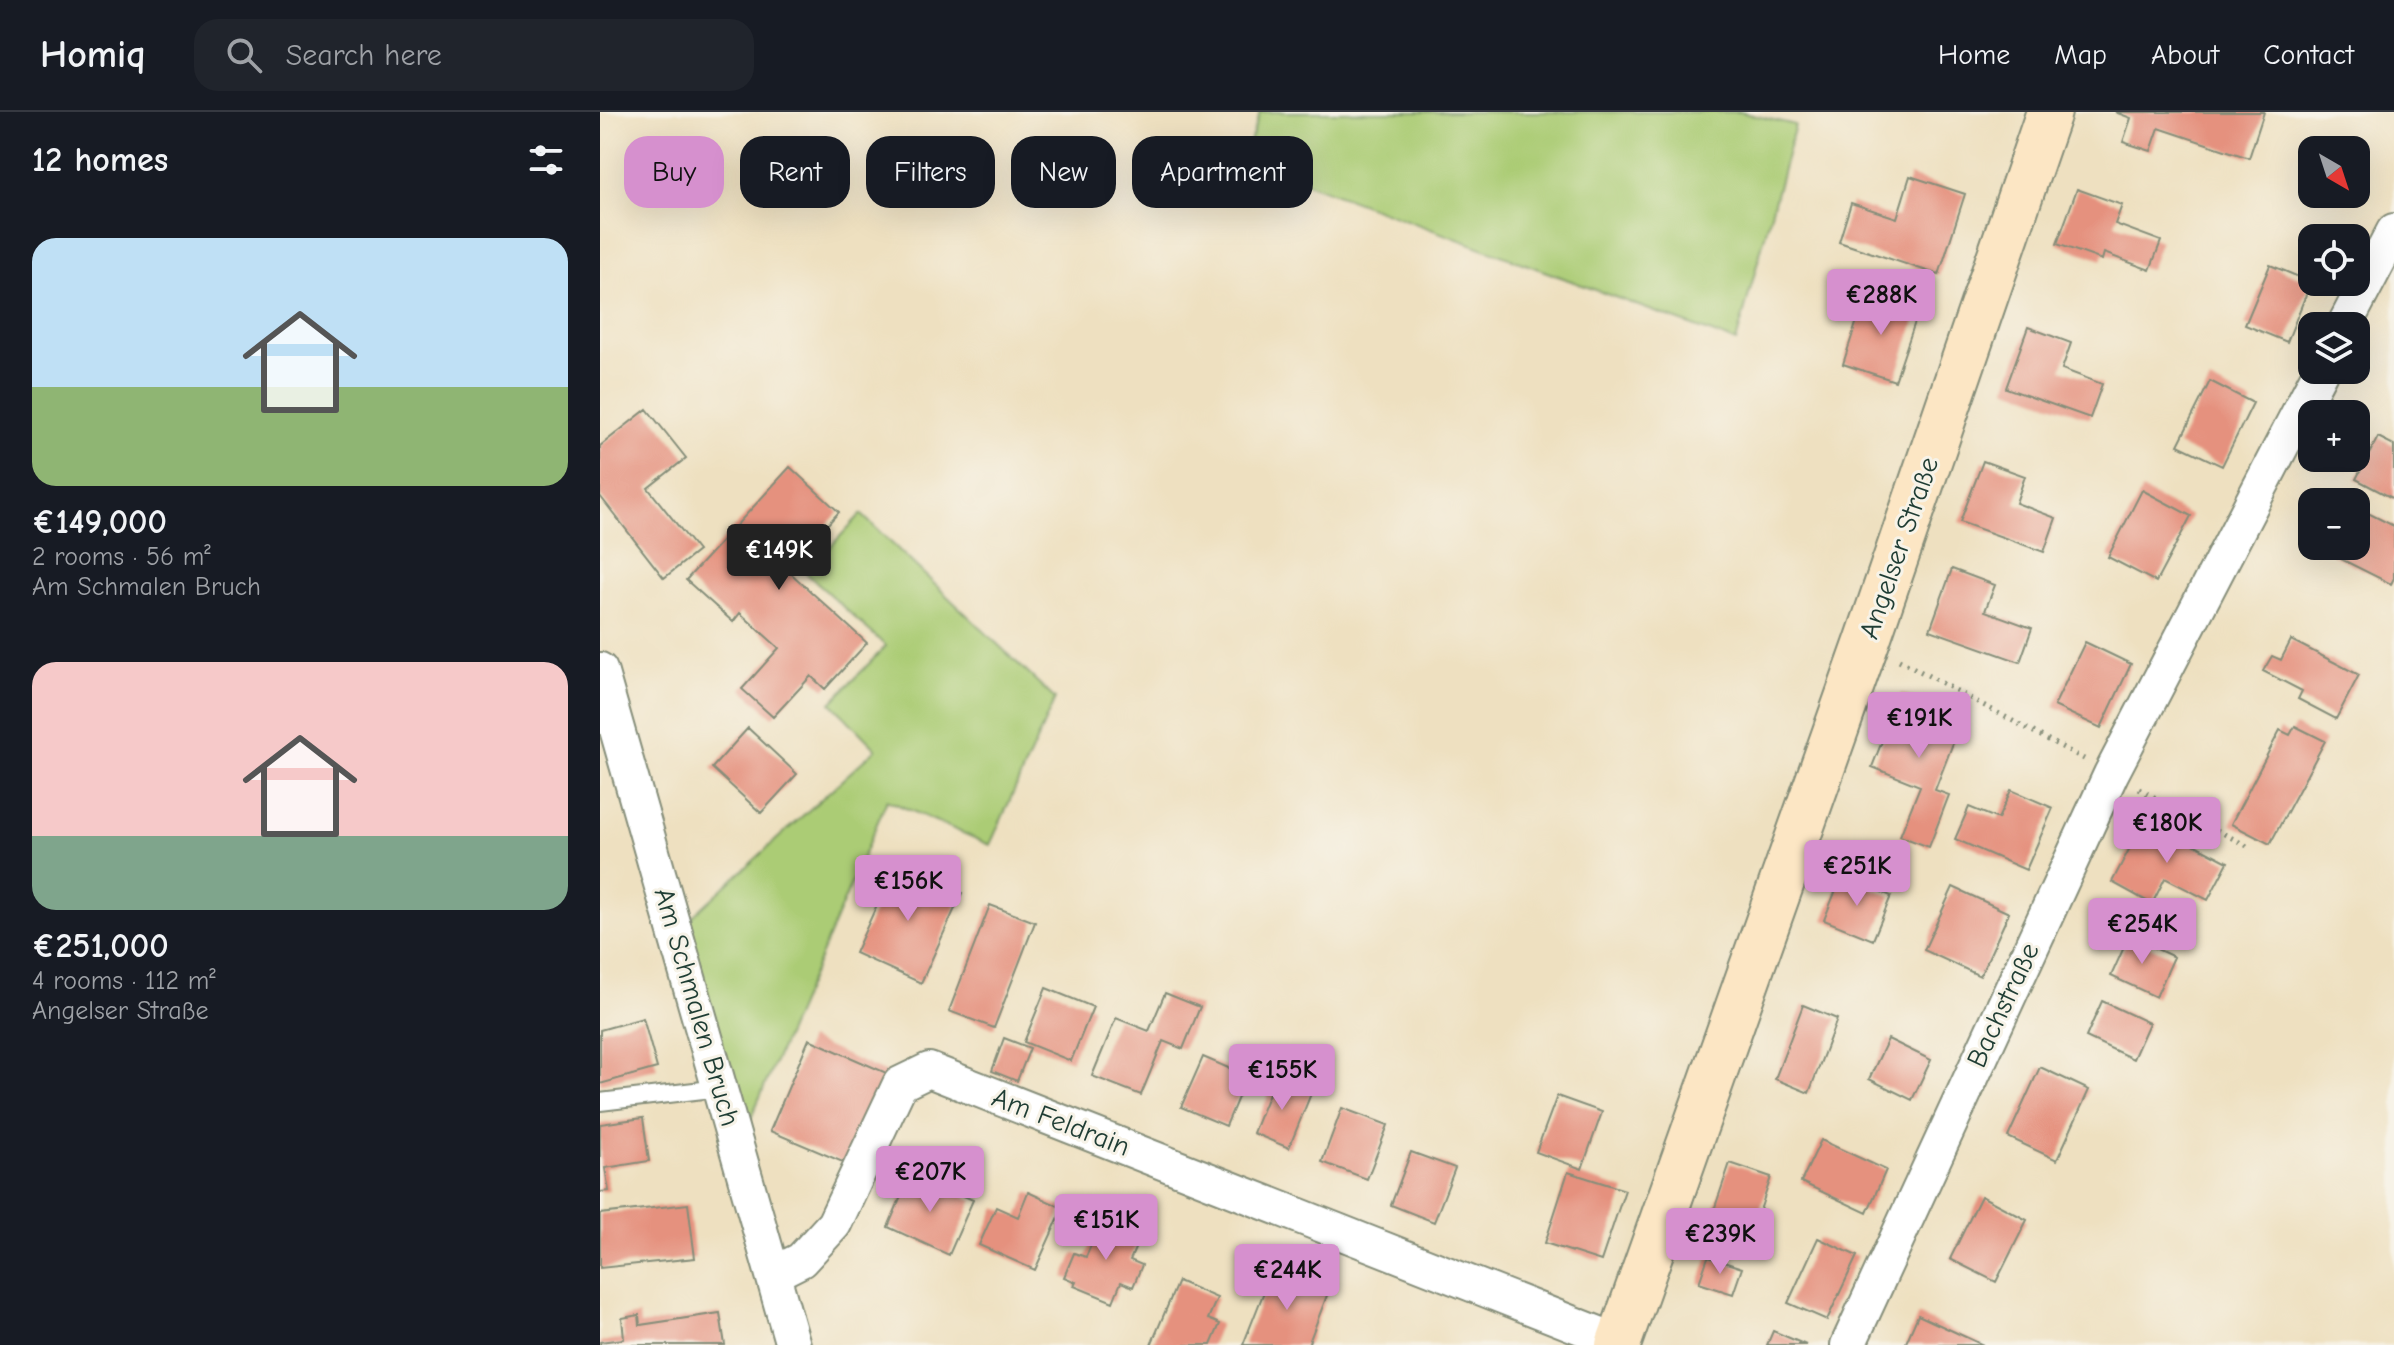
<!DOCTYPE html>
<html lang="en">
<head>
<meta charset="utf-8">
<style>
	:root { --surface:#171b24; --page:#20242c; --text:#f1f3f6; --muted:#9ea1a6; --line:#363941; --accent:#d690ce }
	body { margin:0; font-family:"Comic Neue",sans-serif; background:var(--page); color:var(--text); height:100vh; display:flex; flex-direction:column; font-size:30px; white-space:nowrap }
	* { box-sizing:border-box; margin:0 }
	p { font-size:26px; color:var(--muted) }
	.icon { flex:none; width:44px; height:44px; fill:none; stroke:currentColor; stroke-width:2; stroke-linecap:round; stroke-linejoin:round }
	.map { position:relative; flex:1; overflow:hidden }
	.side { display:flex; flex-direction:column; background:var(--surface); width:600px }
	.side>* { flex:none }
	.banner { position:absolute; left:24px; top:24px; width:760px; height:72px; display:flex; gap:16px }
	.needle { width:52px; rotate:141deg }
	.fabs { position:absolute; left:1698px; top:24px; display:grid; gap:16px }
	.fabs a { display:grid; place-items:center; width:72px; height:72px; border-radius:16px; background:var(--surface); box-shadow:0 8px 32px #0002; font-size:40px }
	.price { position:absolute; translate:-50% -68px; padding:0 18px; border-radius:8px; background:var(--accent); color:#111; font-size:26px; line-height:52px; filter:drop-shadow(0 2px 4px #0008) }
	.price::after { content:''; position:absolute; left:50%; top:48px; width:24px; height:18px; margin-left:-12px; background:inherit; clip-path:polygon(0 0,100% 0,50% 100%) }
	.price.active { background:#222; color:#fff }
	ul { padding:0; list-style:none }
	li { display:grid; align-content:center; gap:16px; height:424px; padding:0 32px }
	li span { display:grid; place-items:center; height:248px; border-radius:24px; color:#555 }
	li>.icon { margin-inline-start:auto }
	span .icon { width:144px; height:144px; fill:#fffc; stroke-width:1 }
	li b { font-size:34px }
	h2 { display:flex; justify-content:space-between; align-items:center; height:96px; padding:0 32px; font-size:34px }
	.tag { padding:0 28px; border-radius:24px; background:var(--surface); box-shadow:0 8px 32px #0002; font-size:28px; line-height:72px }
	.tag.active { background:var(--accent); color:#111 }
	header { display:flex; align-items:center; gap:48px; box-sizing:border-box; height:112px; padding:0 40px; background:var(--surface); border-bottom:2px solid var(--line) }
	header strong { font-size:38px }
	nav { display:flex; gap:44px; margin-inline-start:auto; font-size:28px }
	.search { width:560px; height:72px; background:var(--page); display:flex; align-items:center; gap:20px; box-sizing:border-box; padding:0 28px; border-radius:24px; color:var(--muted); font-size:30px }
	main { display:flex; flex:1; min-height:0 }
	.map>svg:first-child { display:block }
</style>
</head>
<body>
<header>
<strong>Homiq</strong>
<div class="search"><svg class="icon" aria-label="search" viewBox="0 0 24 24"><circle cx="10" cy="10" r="6"/><path d="M15 15l6 6"/></svg>Search here</div>
<nav><a>Home</a><a>Map</a><a>About</a><a>Contact</a></nav>
</header>
<main>
<section class="side">
<h2>12 homes<svg class="icon" aria-label="filters" viewBox="0 0 24 24"><path d="M4 7h16M4 17h16"/><circle cx="9" cy="7" r="2"/><circle cx="15" cy="17" r="2"/></svg></h2>
<ul>
<li><span style="background:linear-gradient(#bfe0f5 60%,#8fb573 0)"><svg class="icon" aria-label="home" viewBox="0 0 24 24"><path d="M3 11l9-7 9 7M6 9v11h12V9"/></svg></span><div><b>€149,000</b><p>2 rooms · 56 m²</p><p>Am Schmalen Bruch</p></div></li>
<li><span style="background:linear-gradient(#f6c9c9 70%,#7fa58c 0)"><svg class="icon" aria-label="home" viewBox="0 0 24 24"><path d="M3 11l9-7 9 7M6 9v11h12V9"/></svg></span><div><b>€251,000</b><p>4 rooms · 112 m²</p><p>Angelser Straße</p></div></li>
</ul>
</section>
<div class="map">
<svg width="1794" height="1233" viewBox="0 0 1794 1233">
	<rect width="100%" height="100%" fill="#f7f3e8"/>
	<filter id="ink" filterUnits="userSpaceOnUse"><feTurbulence type="fractalNoise" baseFrequency=".0125" numOctaves="2"/><feDisplacementMap in="SourceGraphic" scale="16" xChannelSelector="R" yChannelSelector="G"/><feConvolveMatrix kernelMatrix="1 2 1 2 8 2 1 2 1" color-interpolation-filters="sRGB"/></filter>
	<filter id="wash" filterUnits="userSpaceOnUse"><feTurbulence type="fractalNoise" baseFrequency=".006" numOctaves="4" result="noise"/><feDisplacementMap in="SourceGraphic" scale="32" xChannelSelector="R" yChannelSelector="G"/><feGaussianBlur stdDeviation="1.8" result="paint"/><feColorMatrix in="noise" values="0 0 0 0 0 0 0 0 0 0 0 0 0 0 0 0 0 1.4 0 .05"/><feComposite in="paint" operator="in"/></filter>
	<g filter="url(#wash)">
		<rect width="100%" height="100%" fill="#eee0c0"/>
		<path fill="#abcc75" stroke="#658454" stroke-width="2" d="M660 0H1140L1195 13 1136 230 644 48Z
			M261 402 455 587 390 733 287 688 145 1020 85 811 276 637 231 591 286 534 206 461Z"/>
		<g id="blocks">
			<path fill="#e5917e" d="M1515 0H1664L1649 46 1559 16 1551 39 1523 30 1531 6Z
				M1310 64 1365 82 1339 163 1239 130 1251 91 1297 106Z
				M1477 77 1522 93 1515 112 1561 129 1550 158 1504 141 1502 148 1457 132Z
				M1670 153 1711 170 1687 230 1645 213Z
				M1266 181 1319 198 1295 269 1243 252Z
				M1428 215 1471 231 1462 257 1502 272 1490 306 1406 276Z
				M1610 269 1653 291 1622 354 1578 333Z
				M47 297 86 346 48 376 98 439 64 466 0 384V334Z
				M1778 325 1794 333V387L1756 367Z
				M1383 349 1425 364 1416 391 1456 406 1444 440 1360 410Z
				M190 355 239 400 186 457 267 531 225 577 211 564 173 605 142 577 179 536 140 501 133 510 86 468Z
				M1542 378 1591 404 1556 470 1508 445Z
				M1756 395 1794 414V466L1791 472 1731 442 1735 434H1756Z
				M1352 457 1395 473 1385 499 1432 516 1420 550 1330 518Z
				M1691 528 1759 563 1736 607 1698 587 1702 579 1663 559 1672 544 1681 548Z
				M1485 530 1531 552 1501 616 1454 594Z
				M1301 581 1363 605 1335 678 1349 683 1329 735 1300 724 1320 674 1272 655Z
				M1695 614 1725 629 1670 732 1631 712 1680 618 1690 623Z
				M148 616 197 662 161 701 112 656Z
				M1411 678 1453 696 1426 758 1355 727 1369 695 1398 707Z
				M1545 707 1628 750 1608 788 1565 766 1552 792 1512 770Z
				M296 751 362 781 321 871 255 841Z
				M1242 763 1291 784 1273 828 1224 808Z
				M1353 775 1409 801 1380 864 1324 838Z
				M390 793 435 810 394 916 349 899Z
				M1529 824 1574 845 1556 885 1511 864Z
				M446 876 493 895 471 949 424 930Z
				M565 881 600 895 583 937 563 929 541 983 492 964 516 906 549 919Z
				M1502 889 1549 911 1533 947 1486 925Z
				M1203 893 1237 907 1209 981 1175 967Z
				M43 906 57 956 0 972V918Z
				M404 926 430 936 417 969 392 959Z
				M209 927 291 963 252 1054 170 1019Z
				M1288 927 1331 948 1312 988 1269 967Z
				M603 945 647 964 626 1014 581 995Z
				M1440 955 1489 978 1457 1048 1408 1025Z
				M676 964 712 979 689 1036 653 1021Z
				M957 984 1002 1000 982 1057 936 1040Z
				M742 996 788 1013 767 1067 722 1050Z
				M43 1006 49 1049 5 1056 9 1079 0 1080V1012Z
				M1221 1028 1286 1058 1267 1101 1201 1070Z
				M811 1040 855 1056 834 1110 791 1093Z
				M1130 1051 1171 1065 1145 1144 1125 1137 1135 1108 1113 1101Z
				M968 1060 1025 1078 1001 1149 945 1131Z
				M311 1061 373 1088 349 1143 288 1115Z
				M428 1080 463 1096 435 1158 379 1133 396 1095 418 1105Z
				M1381 1084 1427 1108 1396 1170 1350 1147Z
				M88 1092 95 1146 0 1156V1102Z
				M502 1107 541 1123 530 1148 542 1153 533 1175 521 1170 513 1190 474 1174 476 1170 464 1165 474 1141 486 1145Z
				M1218 1126 1257 1144 1227 1208 1188 1191Z
				M1108 1145 1142 1156 1133 1182 1099 1171Z
				M673 1157 729 1178 708 1233H643Z
				M578 1169 617 1186 608 1207 620 1212 611 1233H551Z
				M120 1201 125 1233H0V1230L24 1227 22 1206 39 1203 40 1213Z
				M1318 1203 1383 1233H1305Z
				M1173 1219 1206 1233H1167Z"/>
		</g>
	</g>
	<g filter="url(#ink)">
		<use href="#blocks" fill-opacity="0" stroke="#868e7a" stroke-width="2"/>
		<g fill="none" stroke-linecap="round" stroke-linejoin="round">
			<defs>
				<path id="lane" d="M0 990 120 976"/>
				<path id="street" d="M1744 214 1794 119
					M0 558 193 1233
					M173 1162 201 1148 234 1112 300 972 329 958 1019 1230
					M1248 1233 1511 662 1721 258"/>
				<path id="secondary" d="M1018 1233 1267 530 1449 0"/>
			</defs>
			<use href="#lane" stroke="#868e7a" stroke-width="20"/>
			<use href="#street" stroke="#868e7a" stroke-width="38"/>
			<use href="#secondary" stroke="#868e7a" stroke-width="48"/>
			<path stroke="#868e7a" stroke-width="5" stroke-dasharray="2 6" stroke-linecap="butt" d="M1299 548 1484 647
				M1539 677 1649 735"/>
			<use href="#lane" stroke="#fff" stroke-width="16"/>
			<use href="#street" stroke="#fff" stroke-width="34"/>
			<use href="#secondary" stroke="#fce6c4" stroke-width="44"/>
		</g>
	</g>
	<g text-anchor="middle" dominant-baseline="central" stroke-width="6" stroke-linejoin="round" paint-order="stroke">
		<g font-size="28" fill="#1f3d34" stroke="#f7f3e8">
			<text transform="translate(1299 436) rotate(-71)">Angelser Straße</text>
			<text transform="translate(1403 893) rotate(-65)">Bachstraße</text>
			<text transform="translate(97 895) rotate(74)">Am Schmalen Bruch</text>
			<text transform="translate(461 1010) rotate(21)">Am Feldrain</text>
		</g>
	</g>
</svg>
<div class="fabs">
<a><svg class="needle" viewBox="-14 -14 28 28"><path d="M0-13l5 13h-10z" fill="#e53935"/><path d="M0 13l5-13h-10z" fill="#9ea1a6"/></svg></a>
<a><svg class="icon" aria-label="locate" viewBox="0 0 24 24"><circle cx="12" cy="12" r="6"/><path d="M12 2v4M12 18v4M2 12h4M18 12h4"/></svg></a>
<a><svg class="icon" aria-label="layers" viewBox="0 0 24 24"><path d="M12 4l9 5-9 5-9-5zM3 14l9 5 9-5"/></svg></a>
<a>+</a>
<a>−</a>
</div>
<b class="price" style="left:1281px;top:225px">€288K</b>
<b class="price active" style="left:179px;top:480px">€149K</b>
<b class="price" style="left:1319px;top:648px">€191K</b>
<b class="price" style="left:1567px;top:753px">€180K</b>
<b class="price" style="left:1257px;top:796px">€251K</b>
<b class="price" style="left:308px;top:811px">€156K</b>
<b class="price" style="left:1542px;top:854px">€254K</b>
<b class="price" style="left:682px;top:1000px">€155K</b>
<b class="price" style="left:330px;top:1102px">€207K</b>
<b class="price" style="left:506px;top:1150px">€151K</b>
<b class="price" style="left:1120px;top:1164px">€239K</b>
<b class="price" style="left:687px;top:1200px">€244K</b>
<div class="banner">
<a class="tag active">Buy</a>
<a class="tag">Rent</a>
<a class="tag">Filters</a>
<a class="tag">New</a>
<a class="tag">Apartment</a>
</div>
</div>
</main>
</body>
</html>
